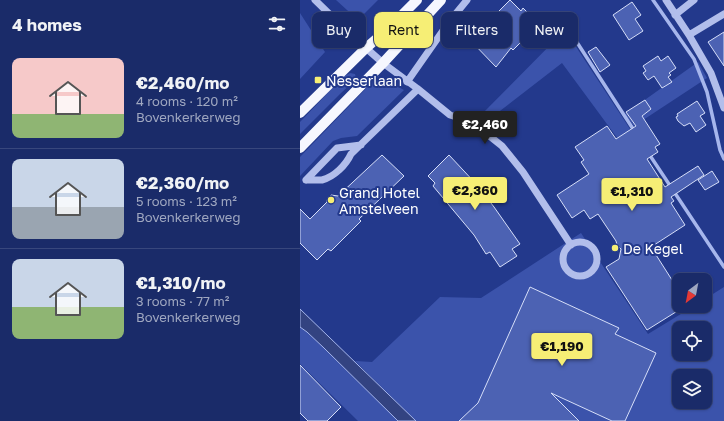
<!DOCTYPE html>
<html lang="en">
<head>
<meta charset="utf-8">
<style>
	:root { --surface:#1a2b69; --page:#23336f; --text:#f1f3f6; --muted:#9fa7c0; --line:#38477d; --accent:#f6ee75 }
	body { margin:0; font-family:"Golos Text",sans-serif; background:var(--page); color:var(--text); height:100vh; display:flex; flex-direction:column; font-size:15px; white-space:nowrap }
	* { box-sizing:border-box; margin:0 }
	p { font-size:13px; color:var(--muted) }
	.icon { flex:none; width:22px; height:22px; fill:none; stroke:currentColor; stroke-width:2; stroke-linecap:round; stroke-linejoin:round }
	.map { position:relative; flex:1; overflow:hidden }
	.side { display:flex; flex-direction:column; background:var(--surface); width:300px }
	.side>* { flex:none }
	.hud { position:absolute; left:12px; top:12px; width:352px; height:36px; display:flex; gap:8px }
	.needle { width:26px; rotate:212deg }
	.fabs { position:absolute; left:372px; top:273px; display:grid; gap:8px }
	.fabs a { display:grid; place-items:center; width:40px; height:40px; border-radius:8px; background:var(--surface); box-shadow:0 1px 3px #0004,0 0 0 1px var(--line); font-size:20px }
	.price { position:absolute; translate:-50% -34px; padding:0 9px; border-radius:4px; background:var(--accent); color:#111; font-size:13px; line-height:26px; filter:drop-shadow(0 1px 2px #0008) }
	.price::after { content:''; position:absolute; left:50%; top:24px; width:12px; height:9px; margin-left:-6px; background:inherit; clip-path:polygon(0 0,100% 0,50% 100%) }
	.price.selected { background:#222; color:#fff }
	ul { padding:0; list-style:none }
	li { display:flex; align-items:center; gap:12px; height:100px; padding:0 12px }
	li+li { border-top:1px solid var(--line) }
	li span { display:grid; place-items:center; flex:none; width:112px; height:80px; border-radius:8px; color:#555 }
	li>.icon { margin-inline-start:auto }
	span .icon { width:48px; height:48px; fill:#fffc; stroke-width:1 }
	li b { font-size:17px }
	h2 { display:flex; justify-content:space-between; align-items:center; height:48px; padding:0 12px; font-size:17px }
	.pill { padding:0 14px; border-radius:8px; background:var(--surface); box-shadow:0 1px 3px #0004,0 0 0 1px var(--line); font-size:14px; line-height:36px }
	.pill.selected { background:var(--accent); color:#111 }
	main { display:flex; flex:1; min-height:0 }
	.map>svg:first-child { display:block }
</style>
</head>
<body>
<main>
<section class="side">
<h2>4 homes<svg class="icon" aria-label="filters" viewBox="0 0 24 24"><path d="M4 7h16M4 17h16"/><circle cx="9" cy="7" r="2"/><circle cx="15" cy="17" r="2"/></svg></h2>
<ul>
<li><span style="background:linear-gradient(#f6c9c9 70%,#8fb573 0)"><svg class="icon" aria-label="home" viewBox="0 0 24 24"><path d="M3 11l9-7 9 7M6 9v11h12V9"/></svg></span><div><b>€2,460/mo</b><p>4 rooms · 120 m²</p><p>Bovenkerkerweg</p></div></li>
<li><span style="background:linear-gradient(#c9d6e8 60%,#9aa5b1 0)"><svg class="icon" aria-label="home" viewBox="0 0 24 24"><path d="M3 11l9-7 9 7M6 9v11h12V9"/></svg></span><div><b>€2,360/mo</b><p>5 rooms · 123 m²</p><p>Bovenkerkerweg</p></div></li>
<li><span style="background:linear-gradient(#c9d6e8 60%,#8fb573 0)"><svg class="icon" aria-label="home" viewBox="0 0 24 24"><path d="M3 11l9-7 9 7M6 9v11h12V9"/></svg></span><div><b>€1,310/mo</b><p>3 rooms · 77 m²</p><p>Bovenkerkerweg</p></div></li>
</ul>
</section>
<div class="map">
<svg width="424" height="421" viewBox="0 0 424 421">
	<rect width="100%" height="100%" fill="#23398c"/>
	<path fill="#3b53ab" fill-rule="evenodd" d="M36 0H78L58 20Z
		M0 13 25 52 0 79Z
		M265 30 330 129 327 134 318 139 262 63 183 124 177 119Z
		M398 62 407 78 334 126 325 114Z
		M50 73 55 74 56 78 53 82 41 93 0 134V122L43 77Z
		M78 76 104 90 57 136 41 138 33 141 0 176V157Z
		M281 233 348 334 394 306H405V299L424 287V421H116L55 361 72 362 140 297 181 298ZM379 328H405V354H379ZM379 376H405V402H379Z
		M0 327 7 332 24 348 98 421H58L0 364Z"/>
	<path fill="#334381" stroke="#a6b6ec" d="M0 309 116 421H98L24 348 7 332 0 327Z"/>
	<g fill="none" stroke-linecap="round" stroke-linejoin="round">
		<path stroke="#a6b6ec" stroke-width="3.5" d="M353 0 394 59 407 92 420 150 424 159
			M269 30 335 132
			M349 154 424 267"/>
	</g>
	<path fill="#4c62b3" stroke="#d6def8" d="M210 0 221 11 223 8 233 18 231 20 237 26 213 50 211 48 196 67 170 40Z
		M332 2 341 15 335 19 343 31 329 40 313 15Z
		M424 32V66L408 42Z
		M296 47 310 65 300 72 288 52Z
		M358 56 361 61 368 56 376 68 369 73 371 75 368 77 372 82 362 88 354 76 348 80 343 73 346 71 343 66Z
		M345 100 351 109 342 116 360 144 355 147 358 152 347 159 365 187 398 166 404 175 371 197 374 201 371 203 385 225 351 247 379 291V310L347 330 306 267 319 259 321 249 317 245 316 241 298 214 290 219 284 210 272 218 257 195 289 174 281 162 284 160 275 147 307 126 316 139 336 126 326 112Z
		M397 101 405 113 400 116 406 125 396 132 390 123 384 126 378 121 376 117 378 116 377 114Z
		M82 155 104 176 59 219 61 221 31 251 28 249 17 260 0 243V209L10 219 27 202V200L31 195 38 196Z
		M149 155 178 186 194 207 220 244 212 249 217 256 200 267 190 252 186 254 174 235 133 186 135 183 128 176Z
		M412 171 419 182 405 190 398 180Z
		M230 287 319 328 315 334 356 353 325 421H312L251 393 279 421H159L178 403Z
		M0 365 41 407 27 421H8L0 413Z"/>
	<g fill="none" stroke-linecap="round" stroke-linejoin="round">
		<path stroke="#b2beeb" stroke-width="7" d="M15 0 50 34 83 63 118 89 150 115 172 122 202 146 223 172 271 245
			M366 0 389 35 411 73 424 108
			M375 15 394 0
			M389 35 424 14
			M107 82 149 22 167 0
			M6 180C11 180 17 180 22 180 34 177 46 165 51 154L118 89
			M6 180 37 148 61 145
			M263 259a17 17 0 1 1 34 0a17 17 0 1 1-34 0Z"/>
		<path stroke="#f6f7fe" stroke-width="10" d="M0 113 66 48 89 28 117 0
			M0 148 83 63 141 0"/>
	</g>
	<g fill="#f6ee75" stroke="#23398c" stroke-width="1.5">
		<rect x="14" y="76" width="8" height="8" rx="2"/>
		<circle cx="31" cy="200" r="4"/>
		<circle cx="315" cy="248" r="4"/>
	</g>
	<g text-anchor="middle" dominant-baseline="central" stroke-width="4" stroke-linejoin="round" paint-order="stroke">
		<g font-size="14" fill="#fff" stroke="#23398c" text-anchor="start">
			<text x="26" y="80">Nesserlaan</text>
			<text x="39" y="192">Grand Hotel<tspan x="39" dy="16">Amstelveen</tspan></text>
			<text x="323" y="248">De Kegel</text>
		</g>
	</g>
</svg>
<div class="fabs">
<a><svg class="needle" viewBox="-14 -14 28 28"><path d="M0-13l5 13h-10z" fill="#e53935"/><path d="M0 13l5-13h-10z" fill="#9fa7c0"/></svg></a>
<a><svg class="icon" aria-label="locate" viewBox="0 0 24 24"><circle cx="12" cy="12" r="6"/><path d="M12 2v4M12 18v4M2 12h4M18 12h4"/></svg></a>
<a><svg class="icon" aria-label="layers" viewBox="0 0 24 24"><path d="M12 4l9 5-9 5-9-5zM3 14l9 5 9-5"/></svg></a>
</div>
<b class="price selected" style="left:185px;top:145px">€2,460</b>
<b class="price" style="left:175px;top:211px">€2,360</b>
<b class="price" style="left:332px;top:212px">€1,310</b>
<b class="price" style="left:262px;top:367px">€1,190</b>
<div class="hud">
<a class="pill">Buy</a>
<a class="pill selected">Rent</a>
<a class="pill">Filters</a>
<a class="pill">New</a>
</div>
</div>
</main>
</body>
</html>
